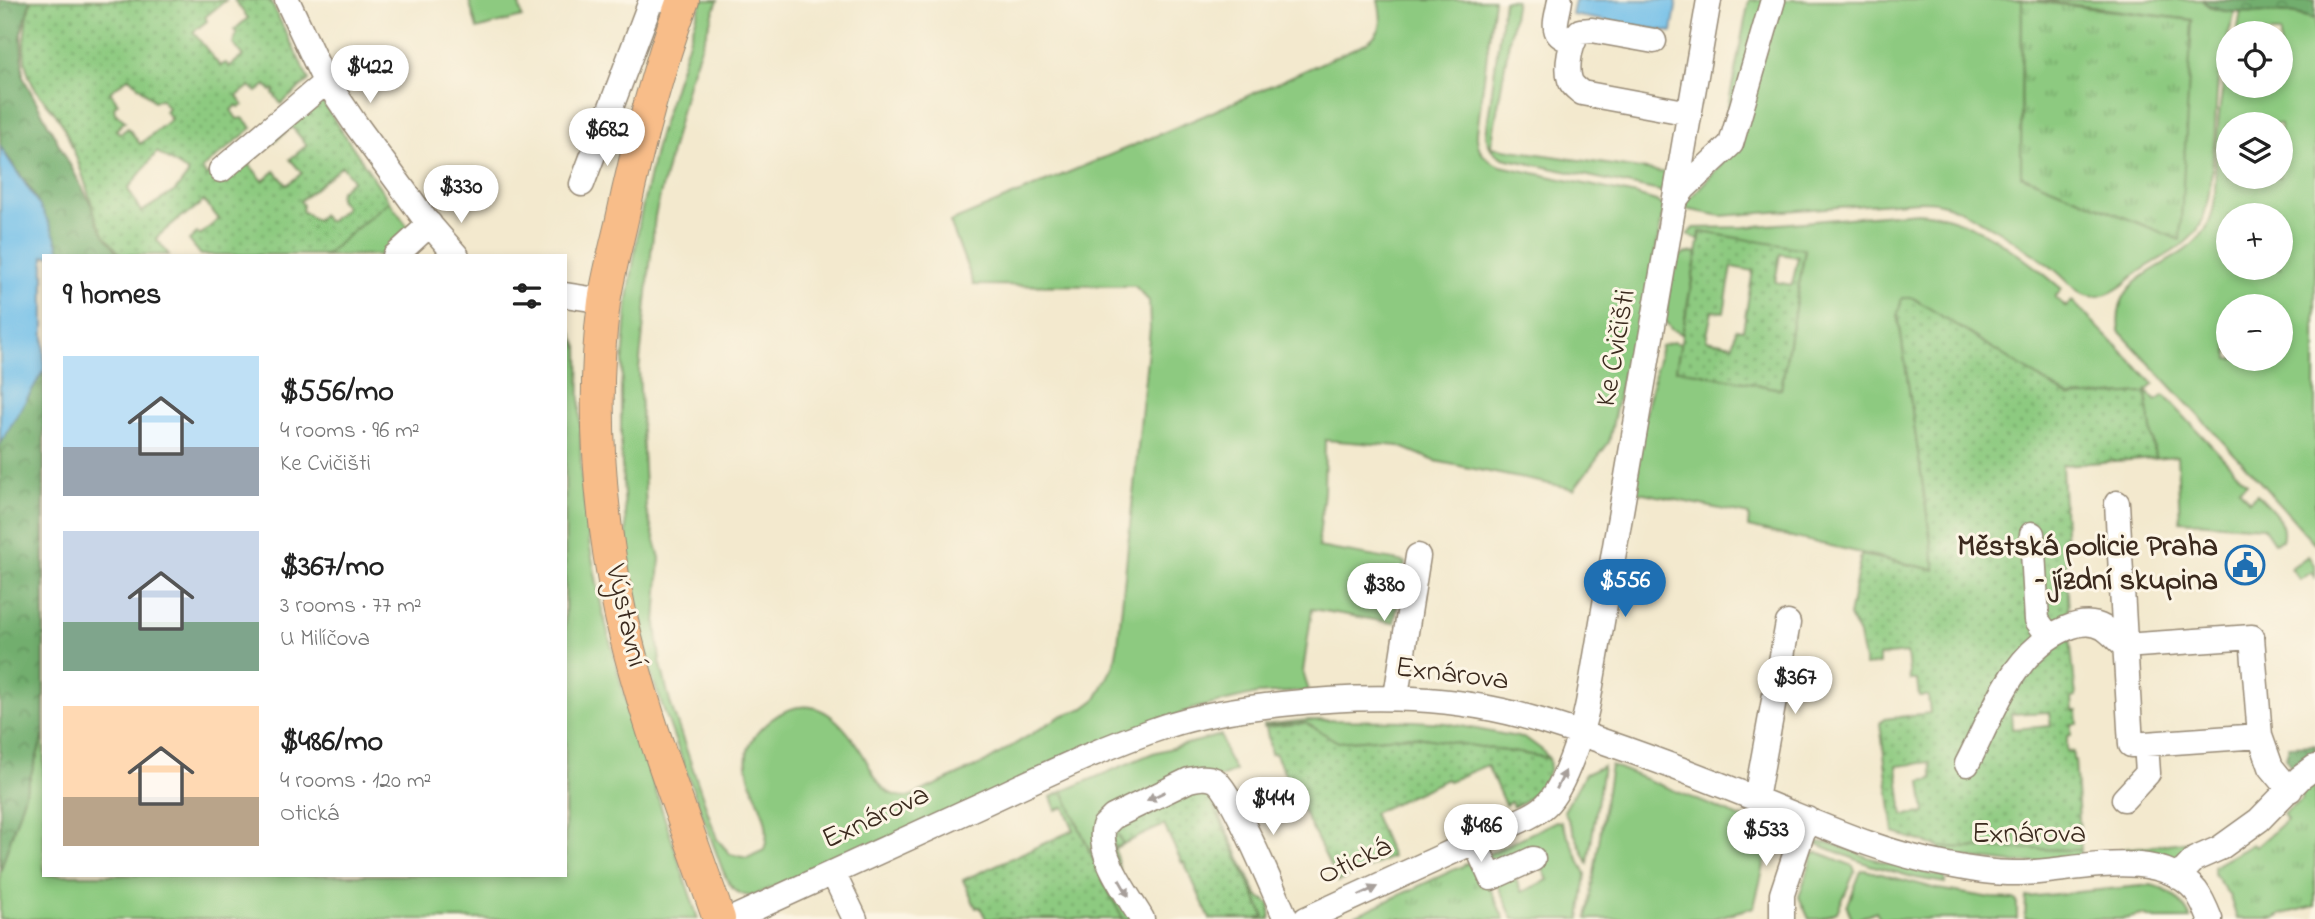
<!DOCTYPE html>
<html lang="en">
<head>
<meta charset="utf-8">
<style>
	:root { --surface:#fff; --page:#f6f6f6; --text:#222; --muted:#767676; --accent:#1f6fb2 }
	body { margin:0; font-family:"Indie Flower",sans-serif; background:var(--page); color:var(--text); height:100vh; display:flex; flex-direction:column; font-size:26px; white-space:nowrap }
	* { box-sizing:border-box; margin:0 }
	p { font-size:23px; color:var(--muted) }
	.icon { flex:none; width:38px; height:38px; fill:none; stroke:currentColor; stroke-width:2; stroke-linecap:round; stroke-linejoin:round }
	.map { position:relative; flex:1; overflow:hidden }
	.sheet { position:absolute; left:42px; top:254px; width:525px; height:623px; display:flex; flex-direction:column; background:var(--surface); border-radius:0px; box-shadow:0 4px 10px #0003 }
	.sheet>* { flex:none }
	.fabs { position:absolute; left:2216px; top:21px; display:grid; gap:14px }
	.fabs a { display:grid; place-items:center; width:77px; height:77px; border-radius:50%; background:var(--surface); box-shadow:0 4px 10px #0003; font-size:35px }
	.price { position:absolute; translate:-50% -60px; padding:0 16px; border-radius:24px; background:#fff; color:#222; font-size:23px; line-height:46px; filter:drop-shadow(0 2px 4px #0008) }
	.price::after { content:''; position:absolute; left:50%; top:42px; width:21px; height:16px; margin-left:-10px; background:inherit; clip-path:polygon(0 0,100% 0,50% 100%) }
	.price.on { background:var(--accent); color:#fff }
	ul { padding:0; list-style:none }
	li { display:flex; align-items:center; gap:21px; height:175px; padding:0 21px }
	li span { display:grid; place-items:center; flex:none; width:196px; height:140px; border-radius:0px; color:#555 }
	li>.icon { margin-inline-start:auto }
	span .icon { width:84px; height:84px; fill:#fffc; stroke-width:1 }
	li b { font-size:30px }
	h2 { display:flex; justify-content:space-between; align-items:center; height:84px; padding:0 21px; font-size:30px }
	.map>svg:first-child { display:block }
</style>
</head>
<body>
<div class="map">
<svg width="2315" height="919" viewBox="0 0 2315 919">
	<defs>
		<pattern id="forest-crowns" width="20" height="18" patternUnits="userSpaceOnUse" patternTransform="scale(1.75)"><rect width="20" height="18" fill="#72ae6e"/><path d="M2 6a3 3 0 1 1 6 0M12 15a3 3 0 1 1 6 0" fill="none" stroke="#5f8e5a"/></pattern>
		<pattern id="park-tufts" width="24" height="20" patternUnits="userSpaceOnUse" patternTransform="scale(1.75)"><rect width="24" height="20" fill="#8dca80"/><path d="M3 7l-1-3M5 7V3M7 7l1-3M15 17l-1-3M17 17v-4M19 17l1-3" fill="none" stroke="#74a468"/></pattern>
		<pattern id="garden-dots" width="8" height="8" patternUnits="userSpaceOnUse" patternTransform="scale(1.75)"><rect width="8" height="8" fill="#8dca80"/><path d="M2 2h.1M6 6h.1" fill="none" stroke="#74a468" stroke-width="1.8" stroke-linecap="round"/></pattern>
	</defs>
	<rect width="100%" height="100%" fill="#fcf5e5"/>
	<filter id="ink" filterUnits="userSpaceOnUse"><feTurbulence type="fractalNoise" baseFrequency=".0143" numOctaves="2"/><feDisplacementMap in="SourceGraphic" scale="14" xChannelSelector="R" yChannelSelector="G"/><feConvolveMatrix kernelMatrix="1 2 1 2 8 2 1 2 1" color-interpolation-filters="sRGB"/></filter>
	<filter id="wash" filterUnits="userSpaceOnUse"><feTurbulence type="fractalNoise" baseFrequency=".00686" numOctaves="4" result="noise"/><feDisplacementMap in="SourceGraphic" scale="28" xChannelSelector="R" yChannelSelector="G"/><feGaussianBlur stdDeviation="1.57" result="paint"/><feColorMatrix in="noise" values="0 0 0 0 0 0 0 0 0 0 0 0 0 0 0 0 0 1.4 0 .05"/><feComposite in="paint" operator="in"/></filter>
	<g filter="url(#wash)">
		<rect width="100%" height="100%" fill="#f3e9ce"/>
		<path fill="#8dca80" stroke="#647a4f" stroke-width="2" fill-rule="evenodd" d="M469 0H518L522 17 477 29Z
			M702 0H718L689 80 655 216 639 370 646 509 660 558 656 624 660 661 670 702 717 839 730 854 747 858 764 850C781 802 711 765 772 719 813 689 840 718 862 753 869 764 875 780 884 789 892 796 900 797 909 797L984 763 1061 716 1084 708 1096 699 1114 665 1118 644 1150 328 1149 301 1135 286 974 285 950 222 1203 116 1366 43C1385 30 1382 21 1378 0H1494L1477 132C1476 150 1484 160 1501 166L1636 195 1656 201 1664 207 1637 354 1623 373 1609 442 1574 489 1435 461 1399 446 1325 440 1324 491 1318 547 1405 562 1394 623 1312 609 1303 672 1309 691 1257 694 1192 709 752 896C735 896 730 886 723 871L650 672 637 622 629 572 621 450V388L628 299 640 218 658 138Z
			M1504 0H1516L1491 147 1674 174 1669 193 1503 158C1492 152 1489 148 1486 135Z
			M1749 0H1766L1721 143Z
			M1780 0H2022L2021 175 2192 20 2037 0H2202C2211 11 2221 11 2235 11 2229 35 2221 57 2218 82 2214 116 2215 204 2198 229 2181 253 2151 260 2130 279 2117 291 2095 304 2078 291 2068 283 2060 273 2050 266 2026 248 1968 209 1940 203 1933 201 1926 201 1919 201L1721 216 1686 209 1683 206 1725 160Z
			M2241 11 2291 13 2315 19V544L2253 474 2119 331C2111 270 2173 272 2203 233 2220 211 2214 176 2216 150 2218 122 2220 93 2228 65V86H2280V33H2237ZM2228 124H2280V177H2228ZM2228 215H2280V268H2228ZM2228 306H2280V359H2228Z
			M389 201 412 232 385 255 324 256Z
			M1917 212C1971 215 2022 255 2062 289L2055 297 2066 307 2072 301 2154 384 2146 391 2156 401 2164 395 2247 483 2239 489 2249 501 2257 494C2269 508 2288 521 2282 540L2274 543 2263 527 2180 521 2177 456 2155 458 2146 393 2069 397 1913 298 1898 313 1935 570 1748 527 1749 515 1629 490 1661 346 1673 342 1681 344 1676 369 1781 389 1805 250 1700 232 1699 240 1687 235 1694 228 1744 227Z
			M1694 252 1697 253 1682 334 1671 329 1665 321 1673 262 1683 254Z
			M565 323 570 328 579 350 581 473 590 547 602 609 624 695 698 919H0V872L44 734V875H565Z
			M2308 556 2315 566V577L2312 572 2300 580 2291 568Z
			M1308 720 1413 721 1446 723 1527 739 1542 750 1549 758 1411 736 1338 742 1306 723 1264 727V725Z
			M1221 735 1226 754 1235 771 1221 777 1106 812 1131 919H1123L1101 877 1063 791 1153 753Z
			M1611 765 1757 824 1768 849 1754 907 1712 919H1587Z
			M1603 766 1588 863 1564 811 1585 774Z
			M1208 784 1227 811 1220 815 1257 895 1270 904V919H1257L1264 916 1206 791 1115 829 1123 844 1111 850V827Z
			M2254 818 2174 860 2115 854 2123 849 2210 839Z
			M1556 821 1561 822 1586 874 1580 919H1513L1496 882 1513 874 1522 892 1548 880 1534 851 1499 864 1487 855Z
			M1820 842C1838 843 1856 854 1874 859 1897 867 1921 873 1945 877V883L1916 878 1870 865 1814 843Z
			M1940 847 2081 850 2079 861 2012 863 1938 854Z
			M1818 852 1853 866 1855 871 1837 912 1822 919H1809L1799 897 1813 854Z
			M1865 870 1938 889 1991 898 2014 899 2017 902V919H1880L1876 911 1858 919H1852L1847 907 1861 871Z
			M2151 885C2169 889 2183 902 2191 919H2156L2142 915 2124 919H2025L2026 897Z"/>
		<path fill="url(#forest-crowns)" stroke="#566c46" stroke-width="2" d="M0 0H31L21 33 23 77 116 251 121 255H61L58 243 32 191 0 146Z
			M2202 0H2315V19C2306 17 2297 13 2288 13 2263 10 2219 19 2202 0Z
			M44 370V734L0 872V444Z
			M2315 745V759L2293 771 2286 758 2289 746Z"/>
		<path fill="url(#park-tufts)" stroke="#647a4f" stroke-width="2" d="M2022 0 2192 20 2180 240 2021 175Z
			M2315 780V906L2280 915 2275 919H2237L2230 897 2214 874V866L2253 844 2256 847 2287 820 2283 814 2302 799 2301 791Z
			M1477 859 1504 919H1348Z"/>
		<path fill="url(#garden-dots)" stroke="#647a4f" stroke-width="2" fill-rule="evenodd" d="M31 0H226L205 17 207 21 193 32 220 66 226 63 229 67 243 56 233 44 237 33 234 30 248 18 234 0H270L309 80 281 104 273 93 275 91 274 89 271 91 266 85 257 92 250 86 237 96 243 105 239 107 237 105 231 110 237 119 243 118 252 128 202 169 206 176 313 88 389 201 325 255H201L189 240 197 233 200 235 219 219 204 201 185 216 183 215 156 238 169 255H121L105 236 97 221C87 189 77 154 62 124 57 113 46 104 39 94 18 67 23 31 31 0ZM129 77 154 101 161 99 168 108 165 111 171 119 140 144 128 128 120 134 116 130 125 121 115 113 114 107 118 103 110 92ZM292 127 307 145 290 159 302 173 287 185 275 171 263 181 248 163ZM157 152 188 172V175L175 191 141 212 128 189ZM342 166 353 180 340 191 339 199 345 206 344 210 330 221H327L322 215 316 220 302 211 303 205 300 201Z
			M1701 232 1805 249 1781 389 1676 369ZM1780 254 1798 257 1792 285 1775 282ZM1732 267 1753 271 1743 330 1736 329 1733 345 1706 340 1712 311 1724 312Z
			M1902 298H1913L2069 397 2146 393 2155 458 2062 465 2070 637 2076 697 2072 698 2073 711H2077L2078 724H2071V735L2067 736V751L2073 752V760H2075L2081 850 1940 847 1894 833 1880 723 1884 719 1930 713 1928 696H1919L1917 680H1910L1907 653 1879 656V664L1865 666 1859 635 1849 616 1861 555 1935 570 1898 313ZM2049 712 2051 726 2012 729 2011 714ZM1930 762 1933 779 1921 781 1925 813 1903 815 1897 766Z
			M1306 723 1338 742 1411 736 1549 758C1554 780 1531 799 1513 807L1511 802 1505 805 1487 765 1449 781 1447 779 1373 813 1392 857 1338 882 1275 753 1271 754 1266 727Z
			M1199 789 1207 791 1264 916 1257 919H1210L1184 862 1182 863 1164 825 1123 844 1115 828Z
			M1063 791 1101 877 1123 919H986L980 907 976 908 963 880 1074 830 1064 807 1056 810 1051 797Z"/>
		<path fill="#6ebee9" stroke="#547484" stroke-width="2" d="M1575 0H1677L1672 32 1572 15Z
			M0 146C22 182 51 214 61 255L44 256V370L0 444Z"/>
	</g>
	<g filter="url(#ink)">
		<g fill="none" stroke-linecap="round" stroke-linejoin="round">
			<defs>
				<path id="minor" d="M287 0 321 73 354 122 425 219 457 256
					M1560 0C1557 21 1547 36 1574 41
					M1654 41 1592 30 1580 31C1570 40 1566 68 1570 80 1572 86 1577 89 1582 93L1690 113
					M221 170 327 81
					M582 184 651 1 656 0
					M1675 200 1684 188 1731 144 1773 0
					M395 256 430 224
					M565 295 604 301
					M2117 503 2131 745 2260 736 2271 767 2290 790
					M2032 534 2037 620 2049 637
					M1396 696 1418 556
					M1967 764C1993 714 2012 651 2067 628 2079 623 2092 621 2104 628 2111 633 2118 640 2124 646L2252 637 2260 736
					M1756 799 1788 623
					M2124 799 2148 773 2146 744
					M1475 842 1491 878 1533 859
					M833 873 855 919
					M2178 877 2195 859 2220 848 2259 820 2300 778 2315 767
					M732 919C809 884 886 849 963 813 1029 783 1096 749 1166 726 1203 714 1243 708 1282 704 1370 694 1456 695 1541 721 1619 745 1695 774 1771 805 1828 828 1883 853 1943 864 1969 869 1995 874 2021 873 2073 872 2157 845 2196 891 2202 899 2206 909 2210 919
					M1142 919C1128 895 1096 854 1104 826L1113 817 1189 780C1198 778 1206 776 1215 780 1231 789 1276 896 1286 919
					M1306 919 1528 817C1534 814 1541 810 1546 805 1565 787 1583 729 1588 703L1709 0
					M1782 919V894L1807 819"/>
				<path id="major" d="M683 0C656 73 637 148 621 224 615 250 608 276 604 302 591 402 599 513 620 612 643 717 684 818 719 919"/>
			</defs>
			<use href="#minor" stroke="#978a76" stroke-width="27"/>
			<use href="#major" stroke="#978a76" stroke-width="34"/>
			<use href="#minor" stroke="#fff" stroke-width="24"/>
			<use href="#major" stroke="#f8bd89" stroke-width="32"/>
		</g>
		<defs><path id="oneway-solid" d="M-6-.8H1V-3.2L6.5 0L1 3.2V.8H-6Z" transform="scale(1.75)"/></defs>
		<g fill="#a79f9a">
			<use href="#oneway-solid" transform="translate(1561 780) rotate(-64)"/>
			<use href="#oneway-solid" transform="translate(1156 796) rotate(155)"/>
			<use href="#oneway-solid" transform="translate(1124 888) rotate(60)"/>
			<use href="#oneway-solid" transform="translate(1368 891) rotate(-25)"/>
		</g>
	</g>
	<defs>
		<symbol id="civic-ring" viewBox="-11 -11 22 22"><circle r="9.5" fill="#fcf5e5" stroke="#1f6fb2" stroke-width="1.5"/><path d="M-.6-6.5H3V-4.5H.6V-3L4-1V1h2V6H-6V1h2V-1L-.6-3ZM-1.2 2.5V6h2.4V2.5Z" fill="#1f6fb2"/></symbol>
	</defs>
	<g fill-rule="evenodd">
		<use href="#civic-ring" x="2223" y="543" width="44" height="44"/>
	</g>
	<g text-anchor="middle" dominant-baseline="central" stroke-width="6" stroke-linejoin="round" paint-order="stroke">
		<g font-size="30" fill="#3b2a1e" stroke="#fcf5e5">
			<text transform="translate(1617 348) rotate(-80)">Ke Cvičišti</text>
			<text transform="translate(625 616) rotate(77)">Výstavní</text>
			<text transform="translate(1452 675) rotate(7)">Exnárova</text>
			<text transform="translate(876 818) rotate(-25)">Exnárova</text>
			<text x="2029" y="835">Exnárova</text>
			<text transform="translate(1355 862) rotate(-25)">Otická</text>
		</g>
		<g font-size="30" font-weight="bold" fill="#3b2a1e" stroke="#fcf5e5" text-anchor="end">
			<text x="2218" y="548">Městská policie Praha<tspan x="2218" dy="34">– jízdní skupina</tspan></text>
		</g>
	</g>
</svg>
<div class="fabs">
<a><svg class="icon" aria-label="locate" viewBox="0 0 24 24"><circle cx="12" cy="12" r="6"/><path d="M12 2v4M12 18v4M2 12h4M18 12h4"/></svg></a>
<a><svg class="icon" aria-label="layers" viewBox="0 0 24 24"><path d="M12 4l9 5-9 5-9-5zM3 14l9 5 9-5"/></svg></a>
<a>+</a>
<a>−</a>
</div>
<b class="price" style="left:370px;top:105px">$422</b>
<b class="price" style="left:607px;top:168px">$682</b>
<b class="price" style="left:461px;top:225px">$330</b>
<b class="price on" style="left:1625px;top:619px">$556</b>
<b class="price" style="left:1384px;top:623px">$380</b>
<b class="price" style="left:1795px;top:716px">$367</b>
<b class="price" style="left:1273px;top:837px">$444</b>
<b class="price" style="left:1481px;top:864px">$486</b>
<b class="price" style="left:1766px;top:868px">$533</b>
<section class="sheet">
<h2>9 homes<svg class="icon" aria-label="filters" viewBox="0 0 24 24"><path d="M4 7h16M4 17h16"/><circle cx="9" cy="7" r="2"/><circle cx="15" cy="17" r="2"/></svg></h2>
<ul>
<li><span style="background:linear-gradient(#bfe0f5 65%,#9aa5b1 0)"><svg class="icon" aria-label="home" viewBox="0 0 24 24"><path d="M3 11l9-7 9 7M6 9v11h12V9"/></svg></span><div><b>$556/mo</b><p>4 rooms · 96 m²</p><p>Ke Cvičišti</p></div></li>
<li><span style="background:linear-gradient(#c9d6e8 65%,#7fa58c 0)"><svg class="icon" aria-label="home" viewBox="0 0 24 24"><path d="M3 11l9-7 9 7M6 9v11h12V9"/></svg></span><div><b>$367/mo</b><p>3 rooms · 77 m²</p><p>U Milíčova</p></div></li>
<li><span style="background:linear-gradient(#ffd9b3 65%,#b9a48a 0)"><svg class="icon" aria-label="home" viewBox="0 0 24 24"><path d="M3 11l9-7 9 7M6 9v11h12V9"/></svg></span><div><b>$486/mo</b><p>4 rooms · 120 m²</p><p>Otická</p></div></li>
</ul>
</section>
</div>
</body>
</html>
